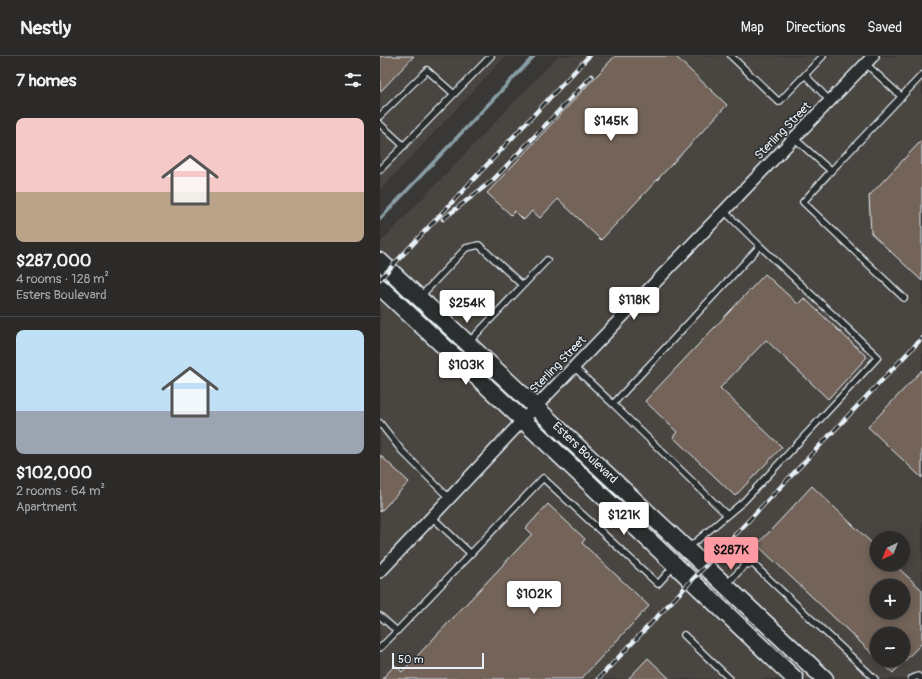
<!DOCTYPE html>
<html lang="en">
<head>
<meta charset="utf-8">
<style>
	:root { --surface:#2b2a29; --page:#373635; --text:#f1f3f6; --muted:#a6a7a8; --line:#474646; --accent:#ff9aa2 }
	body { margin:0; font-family:Pangolin,sans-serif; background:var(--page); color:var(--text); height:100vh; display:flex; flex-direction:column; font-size:15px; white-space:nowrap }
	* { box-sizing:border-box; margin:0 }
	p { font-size:13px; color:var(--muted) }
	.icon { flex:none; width:22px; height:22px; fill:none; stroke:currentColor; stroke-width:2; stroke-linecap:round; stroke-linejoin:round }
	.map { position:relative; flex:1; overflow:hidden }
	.details { display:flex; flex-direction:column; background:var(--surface); width:380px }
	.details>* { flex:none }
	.needle { width:26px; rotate:223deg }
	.tools { position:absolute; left:490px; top:475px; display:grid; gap:8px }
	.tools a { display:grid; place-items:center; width:40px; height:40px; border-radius:50%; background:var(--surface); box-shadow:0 2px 10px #0003,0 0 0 1px var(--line); font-size:20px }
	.scale { position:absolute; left:12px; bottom:10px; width:92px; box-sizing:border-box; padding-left:4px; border:2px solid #e8f1f8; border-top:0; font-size:11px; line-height:14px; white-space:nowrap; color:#e8f1f8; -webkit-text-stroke:3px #2a2d2e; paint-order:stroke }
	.price { position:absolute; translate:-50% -34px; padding:0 9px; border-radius:4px; background:#fff; color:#222; font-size:13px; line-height:26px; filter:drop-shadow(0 1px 2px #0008) }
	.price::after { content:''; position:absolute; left:50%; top:24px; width:12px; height:9px; margin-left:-6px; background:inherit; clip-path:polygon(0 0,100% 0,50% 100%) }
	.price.active { background:var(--accent); color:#111 }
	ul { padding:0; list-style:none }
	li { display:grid; align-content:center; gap:8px; height:212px; padding:0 16px }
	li+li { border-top:1px solid var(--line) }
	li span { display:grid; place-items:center; height:124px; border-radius:8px; color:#555 }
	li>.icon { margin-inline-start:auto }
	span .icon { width:72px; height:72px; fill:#fffc; stroke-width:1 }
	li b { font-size:17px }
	h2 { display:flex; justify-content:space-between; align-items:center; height:48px; padding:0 16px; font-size:17px }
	header { display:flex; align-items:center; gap:24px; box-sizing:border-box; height:56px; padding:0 20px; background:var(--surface); border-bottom:1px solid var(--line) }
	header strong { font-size:19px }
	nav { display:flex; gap:22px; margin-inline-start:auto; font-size:14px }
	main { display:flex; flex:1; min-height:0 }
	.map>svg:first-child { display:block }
</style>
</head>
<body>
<header>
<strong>Nestly</strong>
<nav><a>Map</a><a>Directions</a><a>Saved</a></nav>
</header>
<main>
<section class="details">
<h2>7 homes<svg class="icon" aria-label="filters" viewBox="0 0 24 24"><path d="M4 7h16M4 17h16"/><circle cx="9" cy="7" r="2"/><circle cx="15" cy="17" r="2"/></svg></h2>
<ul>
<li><span style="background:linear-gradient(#f6c9c9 60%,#b9a48a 0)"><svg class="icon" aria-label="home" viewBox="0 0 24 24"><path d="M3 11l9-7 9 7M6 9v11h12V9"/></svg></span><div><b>$287,000</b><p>4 rooms · 128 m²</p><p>Esters Boulevard</p></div></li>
<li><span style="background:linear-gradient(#bfe0f5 65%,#9aa5b1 0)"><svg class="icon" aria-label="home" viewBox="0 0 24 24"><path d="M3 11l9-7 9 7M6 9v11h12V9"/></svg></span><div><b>$102,000</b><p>2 rooms · 64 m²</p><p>Apartment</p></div></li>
</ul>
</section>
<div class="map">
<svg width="542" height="623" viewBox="0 0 542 623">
	<rect width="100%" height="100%" fill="#393837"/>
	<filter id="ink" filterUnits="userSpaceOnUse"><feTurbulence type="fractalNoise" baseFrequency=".025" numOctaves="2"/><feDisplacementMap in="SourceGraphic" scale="8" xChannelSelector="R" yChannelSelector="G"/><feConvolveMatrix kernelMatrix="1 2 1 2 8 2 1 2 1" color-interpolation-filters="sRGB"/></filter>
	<g filter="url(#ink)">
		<path fill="#4a4541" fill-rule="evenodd" d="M0 0H126L0 134Z
			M178 0H542V623H0V187ZM497 482H523V508H497ZM497 530H523V556H497ZM497 578H523V604H497Z"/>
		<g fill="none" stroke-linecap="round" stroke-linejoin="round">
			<path stroke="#899fa5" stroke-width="3.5" d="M0 163 154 0"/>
		</g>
		<path fill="#736459" stroke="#e8f1f8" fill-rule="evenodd" d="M0 0H34L0 36Z
			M235 0H295L347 49 221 184 178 143 160 162 152 155 144 164 135 155 131 159 107 137Z
			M542 84V225L491 177 489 140Z
			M385 218 418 248 424 242 487 301 448 343 386 284 340 332 402 391 355 440 293 381 297 376 265 345Z
			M542 314V422L488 371Z
			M0 399 29 426 0 456Z
			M432 430 497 492V508H514L542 534V587L513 617 499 604H523V578H497V602L377 489ZM497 530H523V556H497Z
			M168 448 205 483 202 487 269 550 201 623H2L15 609 22 616 152 478 146 472Z
			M268 602 290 623H248Z"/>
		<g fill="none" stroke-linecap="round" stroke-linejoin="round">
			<defs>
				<path id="service" d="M351 0 399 46 443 0
					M486 8 522 41
					M425 19 450 45
					M0 60 47 14 74 38
					M0 68 24 90
					M414 82 451 115 542 19
					M0 114 111 0
					M451 115 423 146 524 242
					M344 155 380 190
					M40 241 86 192 99 189 142 229
					M89 286 167 204
					M194 311 233 348
					M0 367 22 395 69 442
					M52 461 91 498
					M307 493 364 445 498 301 380 190 233 348 347 459
					M346 529 365 509 373 508 495 623
					M0 560 17 575 0 592
					M17 575 163 422 278 528 294 510
					M304 579 350 623
					M531 623 538 620 541 623"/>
				<path id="minor" d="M0 516 143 364 493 0"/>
				<path id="secondary" d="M0 205 445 623
					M0 231 129 351 415 623"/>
			</defs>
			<use href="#service" stroke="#e8f1f8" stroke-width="8"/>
			<use href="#minor" stroke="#e8f1f8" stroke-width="14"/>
			<use href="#secondary" stroke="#e8f1f8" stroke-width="19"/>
			<use href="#service" stroke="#2a2d2e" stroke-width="5.5"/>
			<use href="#minor" stroke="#2a2d2e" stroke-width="11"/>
			<use href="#secondary" stroke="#2a2d2e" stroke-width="16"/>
			<defs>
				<path id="rail" d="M63 163 113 124 212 20
					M0 223 209 0
					M218 623 542 282"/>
			</defs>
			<use href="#rail" stroke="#e8f1f8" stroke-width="4.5"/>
			<use href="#rail" stroke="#2a2d2e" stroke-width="3" stroke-dasharray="9" stroke-linecap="butt"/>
		</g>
	</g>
	<g text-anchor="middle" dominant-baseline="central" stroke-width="3" stroke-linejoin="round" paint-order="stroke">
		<g font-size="12" fill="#e8f1f8" stroke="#2a2d2e">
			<text transform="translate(403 75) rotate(-46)">Sterling Street</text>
			<text transform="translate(178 309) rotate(-46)">Sterling Street</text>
			<text transform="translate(205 397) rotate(43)">Esters Boulevard</text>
		</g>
	</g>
</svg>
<div class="tools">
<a><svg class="needle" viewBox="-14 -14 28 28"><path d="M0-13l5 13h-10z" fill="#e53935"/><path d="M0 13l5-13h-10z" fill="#a6a7a8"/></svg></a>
<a>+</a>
<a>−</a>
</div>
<div class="scale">50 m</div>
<b class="price" style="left:231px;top:86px">$145K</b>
<b class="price" style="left:254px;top:265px">$118K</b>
<b class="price" style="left:87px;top:268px">$254K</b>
<b class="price" style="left:86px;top:330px">$103K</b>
<b class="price" style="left:244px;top:480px">$121K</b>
<b class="price active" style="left:351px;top:515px">$287K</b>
<b class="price" style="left:154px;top:559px">$102K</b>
</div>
</main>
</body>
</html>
